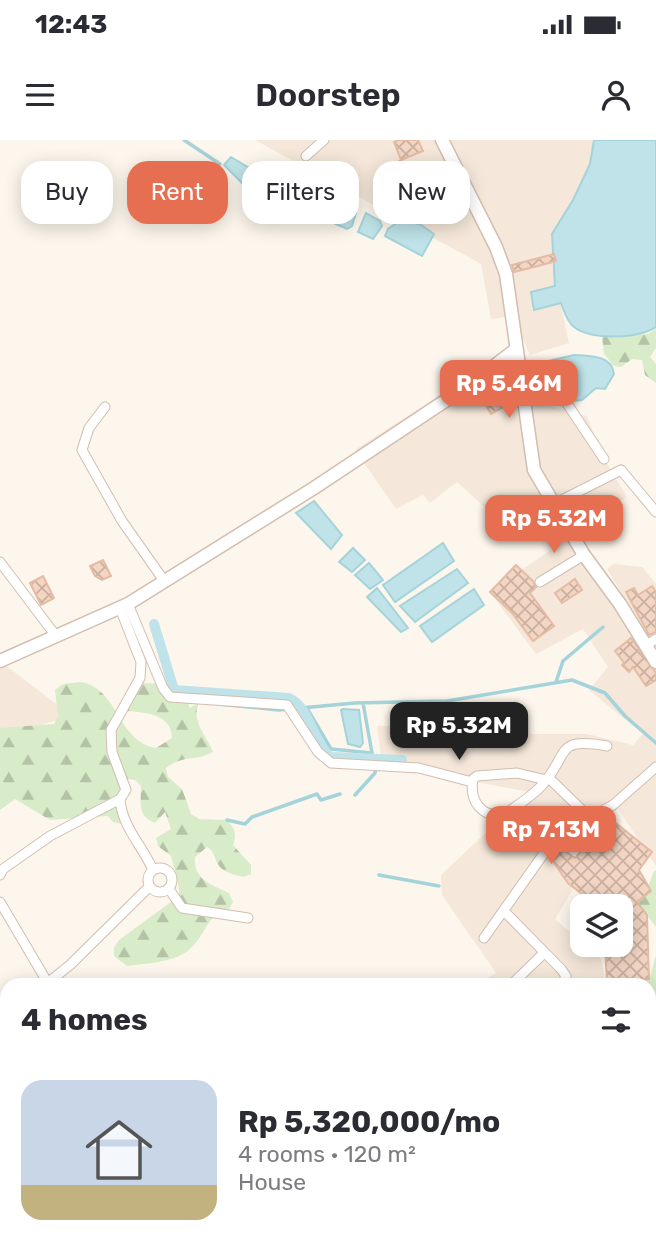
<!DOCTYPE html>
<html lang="en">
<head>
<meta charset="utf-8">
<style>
	:root { --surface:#fff; --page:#f7f7f7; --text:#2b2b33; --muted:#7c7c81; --line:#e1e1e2; --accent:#e76f51 }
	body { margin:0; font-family:Rubik,sans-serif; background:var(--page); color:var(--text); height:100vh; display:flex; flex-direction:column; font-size:26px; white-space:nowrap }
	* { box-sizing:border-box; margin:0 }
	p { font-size:23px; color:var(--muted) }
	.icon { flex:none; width:38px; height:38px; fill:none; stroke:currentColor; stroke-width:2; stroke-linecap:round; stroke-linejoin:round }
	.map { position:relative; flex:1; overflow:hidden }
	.panel { position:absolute; left:0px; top:838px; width:656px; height:275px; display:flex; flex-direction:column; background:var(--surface); border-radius:21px 21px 0 0; box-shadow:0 4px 18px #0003 }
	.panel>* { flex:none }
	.hud { position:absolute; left:21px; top:21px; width:614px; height:63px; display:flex; gap:14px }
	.controls { position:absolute; left:570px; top:754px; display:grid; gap:14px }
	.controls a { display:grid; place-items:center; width:63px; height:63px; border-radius:14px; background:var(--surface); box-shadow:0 4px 18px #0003; font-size:35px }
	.price { position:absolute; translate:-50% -60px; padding:0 16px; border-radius:14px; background:var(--accent); color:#fff; font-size:23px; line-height:46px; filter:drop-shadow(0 2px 4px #0008) }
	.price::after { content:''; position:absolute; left:50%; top:42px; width:21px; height:16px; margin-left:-10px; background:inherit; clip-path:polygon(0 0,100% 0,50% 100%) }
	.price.active { background:#222; color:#fff }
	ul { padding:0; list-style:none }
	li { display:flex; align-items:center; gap:21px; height:175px; padding:0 21px }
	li+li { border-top:2px solid var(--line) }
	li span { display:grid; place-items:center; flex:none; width:196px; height:140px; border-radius:21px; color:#555 }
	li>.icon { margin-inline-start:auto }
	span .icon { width:84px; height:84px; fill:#fffc; stroke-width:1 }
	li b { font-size:30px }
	h2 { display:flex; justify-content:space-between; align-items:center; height:84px; padding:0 21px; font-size:30px }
	.chip { padding:0 24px; border-radius:21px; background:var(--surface); box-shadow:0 4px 18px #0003; font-size:24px; line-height:63px }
	.chip.active { background:var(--accent); color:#fff }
	.status { display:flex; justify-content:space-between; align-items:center; height:49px; padding:0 35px; background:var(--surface); direction:ltr }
	.status svg { height:19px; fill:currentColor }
	header { display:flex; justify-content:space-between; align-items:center; height:91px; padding:0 21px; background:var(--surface); font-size:32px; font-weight:600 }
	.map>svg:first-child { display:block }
</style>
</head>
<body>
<div class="status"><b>12:43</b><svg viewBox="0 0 49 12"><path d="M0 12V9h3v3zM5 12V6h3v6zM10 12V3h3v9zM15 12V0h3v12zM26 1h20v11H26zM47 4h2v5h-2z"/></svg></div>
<header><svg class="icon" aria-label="menu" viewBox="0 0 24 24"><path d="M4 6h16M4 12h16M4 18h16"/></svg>Doorstep<svg class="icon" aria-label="person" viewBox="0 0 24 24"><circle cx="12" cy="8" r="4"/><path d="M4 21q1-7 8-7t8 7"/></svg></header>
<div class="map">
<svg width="656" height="1112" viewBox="0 0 656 1112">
	<defs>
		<pattern id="forest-firs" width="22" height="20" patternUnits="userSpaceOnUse" patternTransform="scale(1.75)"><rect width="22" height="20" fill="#d8ecc9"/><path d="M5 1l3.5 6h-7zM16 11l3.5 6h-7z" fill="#b4c2a5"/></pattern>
		<pattern id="building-cross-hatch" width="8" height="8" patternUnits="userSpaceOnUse" patternTransform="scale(1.75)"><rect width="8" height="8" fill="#f3d5c3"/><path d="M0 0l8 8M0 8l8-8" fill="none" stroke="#cab0a1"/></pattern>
	</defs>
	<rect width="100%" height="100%" fill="#fdf6ec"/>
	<path fill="#f5e8da" d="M255 0H594L590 24 573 60 552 94V123L569 203 530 215 513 176 491 179 481 124Z
		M513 208 541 264 587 276 601 313 627 357 593 377 584 366 535 374 523 358 493 375 457 342 430 363 423 355 396 369 355 310Z
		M571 396 635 475 607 429 614 424 642 427 656 444V726L618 669 549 716 573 749 555 779 601 819 606 845H482L480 842 496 833 442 755 441 735 529 652 382 624 377 586H444L517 594H587L633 605 643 594 589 550 608 527 583 489 536 514 490 452Z
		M0 521 72 576 0 597Z
		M7 898V1043L0 1046V904Z"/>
	<path fill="url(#forest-firs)" d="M656 189V208L650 217 656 224V243L645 235 642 220 632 219 621 227 614 226 604 214 602 196 648 194Z
		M81 542C119 549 117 601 156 608L172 598C171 574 148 573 128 571L124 564 141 543 173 544 175 550 185 554 190 568 199 562C191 582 205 593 213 612 195 622 185 614 166 628L168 637 182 649 191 674 199 679 227 680C235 689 237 694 233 705L251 725V734L243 737C236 735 225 733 220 727 213 719 216 712 207 707L195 717C193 740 212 745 229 753L233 762 229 769C203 779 207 793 191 808 175 823 148 823 127 826L114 816V808L119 800 179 756C180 744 174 729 171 716L158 706 156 698 171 689 165 672 155 683C137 676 141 663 141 646L135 640 128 639C121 652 125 669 122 684L113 682 108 676 50 680 15 659 0 670V588L54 584 58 576 55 550 63 544Z
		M654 731H656V787L637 762 643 759Z
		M656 815V888L649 885V845H639L649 839Z"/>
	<path fill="#bfe3e8" stroke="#a5d3da" stroke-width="2" d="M594 0H656V187C639 198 592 201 574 187 567 182 564 171 561 163L534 170 531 152 555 146 552 94 573 60 590 24Z
		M231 17 256 32 247 48 224 25Z
		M262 36C270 40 280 47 288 48 304 51 315 52 328 65L324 73 252 49 258 37Z
		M339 66 356 73 352 86 347 89 331 82Z
		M366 73 380 81 382 86 373 99 358 92Z
		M402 79 421 85 434 94 422 116 385 96 388 89Z
		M574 215C590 216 612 215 614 234L605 249 596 248 582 260 550 263 544 222Z
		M314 361 342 395 331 409 296 373Z
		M443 403 454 421 395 462 383 445Z
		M353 408 365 420 352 432 339 422Z
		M369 423 383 440 370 449 355 435Z
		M457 429 468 443 415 482 400 466Z
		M377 448 408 488 401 492 367 457Z
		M474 449 484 465 432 502 420 486Z
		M343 569 359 570 363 603 360 607 348 604 341 570Z"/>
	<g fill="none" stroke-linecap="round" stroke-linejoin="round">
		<path stroke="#a5d3da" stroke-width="3.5" d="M184 0 220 24
			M556 542 563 521 603 487
			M218 564 279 570 355 563 447 561 572 540 605 553 625 576 656 603
			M308 570 331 609 372 613 363 563
			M355 655 375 633 376 628
			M227 680 245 684 252 677 317 654 321 660 340 654
			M379 735 439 746"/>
		<path stroke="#bfe3e8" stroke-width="10" d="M154 484 174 550 289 558C310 567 313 603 331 617L402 620"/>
		<path stroke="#bfe3e8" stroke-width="19" d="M649 896 656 900
			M0 1018 7 1017
			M0 1095 7 1096
			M46 1106 58 1112
			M332 1106 345 1112
			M524 1112 530 1106"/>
	</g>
	<path fill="url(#building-cross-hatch)" stroke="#e6bba3" stroke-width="2" d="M399 0H418L423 11 401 20 394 2Z
		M401 20 409 33 389 46 380 32Z
		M412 48 418 56 401 70 395 63Z
		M554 114 556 121 538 126 514 132 512 125Z
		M507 242 515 260 491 274 481 257Z
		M103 420 111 436 102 440 95 436 90 426Z
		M516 425 533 441 536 447 530 453 554 486 533 501 512 473 490 452Z
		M43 436 54 458 41 465 30 443Z
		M575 439 582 450 562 463 555 453Z
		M652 446 656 452V492L649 495 626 452 634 448 638 455Z
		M631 498 656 533V540L646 546 633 527 629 532 622 525 624 523 615 511Z
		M607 676 652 712 639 730 651 751 637 762 647 775 649 839 607 844 605 805H621V766H597L568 743 550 717 561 708 575 718 586 706 576 697Z"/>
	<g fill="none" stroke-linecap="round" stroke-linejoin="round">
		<defs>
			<path id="minor" d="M306 16 324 0
				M523 256 554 255 564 259 604 319
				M105 267 89 288 82 310 122 381 165 442
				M554 364 621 330 656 372
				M0 422 56 496
				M540 442 584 415
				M128 464 163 548 170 557 287 565 318 612 331 623 419 628 472 642
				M120 468 141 522 140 538 111 590 112 612 126 650 120 659C122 687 142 705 153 730
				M645 506 656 499
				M546 640 517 633 477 636 473 639C469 661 482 679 505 674 518 665 534 655 544 643 570 612 555 597 607 606
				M552 641 590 678
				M148 740a12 12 0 1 1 24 0a12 12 0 1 1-24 0Z
				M0 735 3 729 50 696 120 659
				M169 749 182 768 248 778
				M0 762 49 845
				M504 771 561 829 566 836 562 845
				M484 798 552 702 564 692 613 665 656 627
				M45 845 70 825 149 747
				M511 845 544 813
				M0 881 7 875
				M609 1106 616 1112"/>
			<path id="tertiary" d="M442 0 496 107 506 134 534 330 584 415 620 464 656 522
				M0 521 128 464 314 348 472 243 515 210"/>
		</defs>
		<use href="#minor" stroke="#d1beb0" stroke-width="11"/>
		<use href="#tertiary" stroke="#d1beb0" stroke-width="15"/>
		<use href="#minor" stroke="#fff" stroke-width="9"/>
		<use href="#tertiary" stroke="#fff" stroke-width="12"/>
	</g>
</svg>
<div class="controls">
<a><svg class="icon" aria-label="layers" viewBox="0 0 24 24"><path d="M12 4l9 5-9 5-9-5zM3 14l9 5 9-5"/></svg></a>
</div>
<b class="price" style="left:509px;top:280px">Rp 5.46M</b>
<b class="price" style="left:554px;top:415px">Rp 5.32M</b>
<b class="price active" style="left:459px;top:622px">Rp 5.32M</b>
<b class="price" style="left:551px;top:726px">Rp 7.13M</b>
<div class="hud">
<a class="chip">Buy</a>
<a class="chip active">Rent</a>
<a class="chip">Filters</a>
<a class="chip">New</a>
</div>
<section class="panel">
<h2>4 homes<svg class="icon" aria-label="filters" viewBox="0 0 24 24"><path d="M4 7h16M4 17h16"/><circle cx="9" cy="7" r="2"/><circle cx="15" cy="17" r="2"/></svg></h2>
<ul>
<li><span style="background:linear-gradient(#c9d6e8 75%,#c2b280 0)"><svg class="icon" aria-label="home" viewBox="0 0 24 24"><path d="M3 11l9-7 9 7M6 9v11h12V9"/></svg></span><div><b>Rp 5,320,000/mo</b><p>4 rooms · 120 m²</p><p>House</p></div></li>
</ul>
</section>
</div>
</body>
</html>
